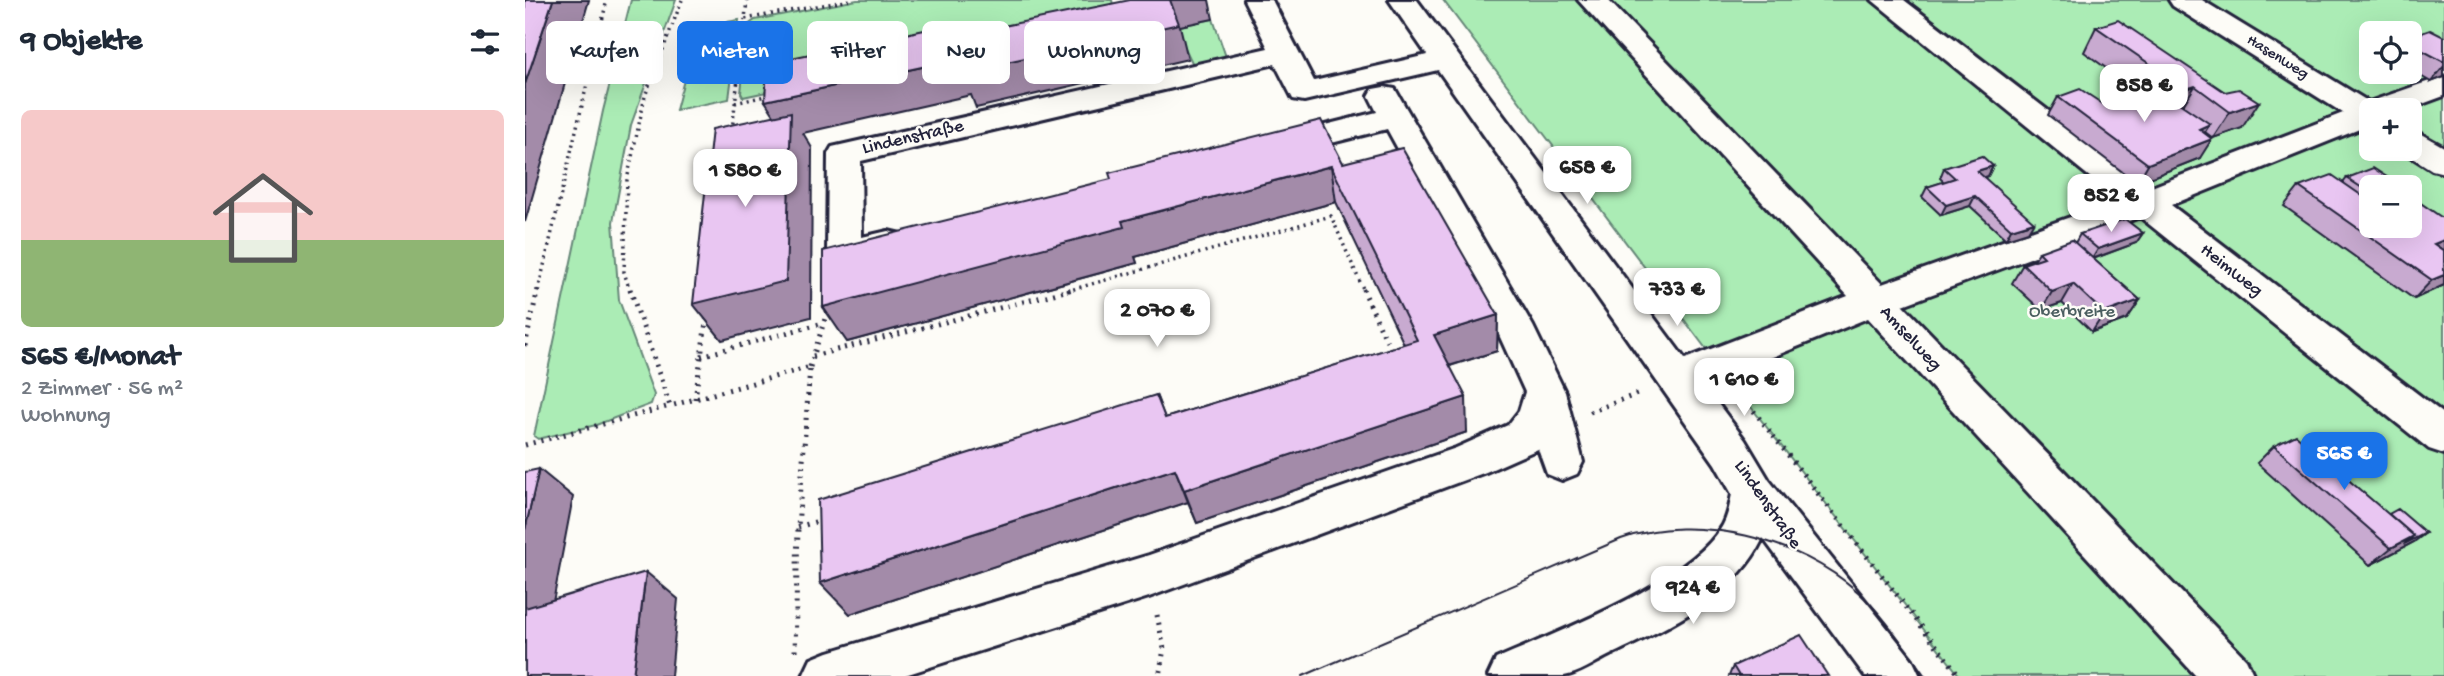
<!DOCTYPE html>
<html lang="de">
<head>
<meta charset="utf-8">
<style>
	:root { --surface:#fff; --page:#f6f6f7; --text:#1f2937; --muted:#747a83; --line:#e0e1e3; --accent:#1a73e8 }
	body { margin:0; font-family:"Gochi Hand",sans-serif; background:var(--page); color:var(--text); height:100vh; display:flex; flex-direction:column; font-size:26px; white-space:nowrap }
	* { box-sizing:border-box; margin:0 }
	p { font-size:23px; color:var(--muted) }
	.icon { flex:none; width:38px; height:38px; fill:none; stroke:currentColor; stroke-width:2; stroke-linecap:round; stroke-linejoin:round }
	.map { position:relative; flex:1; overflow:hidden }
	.panel { display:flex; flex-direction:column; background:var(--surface); width:525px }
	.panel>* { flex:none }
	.guide { position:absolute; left:21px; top:21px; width:665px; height:63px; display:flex; gap:14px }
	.controls { position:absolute; left:1834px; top:21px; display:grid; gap:14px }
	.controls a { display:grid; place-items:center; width:63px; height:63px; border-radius:10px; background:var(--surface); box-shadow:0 7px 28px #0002; font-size:35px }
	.price { position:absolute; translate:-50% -60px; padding:0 16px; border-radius:14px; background:#fff; color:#222; font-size:23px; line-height:46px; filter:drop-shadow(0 2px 4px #0008) }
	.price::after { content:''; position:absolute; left:50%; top:42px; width:21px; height:16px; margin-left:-10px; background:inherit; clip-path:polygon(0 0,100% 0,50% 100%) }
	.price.current { background:var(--accent); color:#fff }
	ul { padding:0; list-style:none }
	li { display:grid; align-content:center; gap:14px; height:371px; padding:0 21px }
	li+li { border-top:2px solid var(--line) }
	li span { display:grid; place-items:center; height:217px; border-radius:10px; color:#555 }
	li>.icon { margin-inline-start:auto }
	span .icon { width:126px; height:126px; fill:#fffc; stroke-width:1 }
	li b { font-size:30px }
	h2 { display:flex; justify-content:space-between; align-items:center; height:84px; padding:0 21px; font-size:30px }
	.tag { padding:0 24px; border-radius:10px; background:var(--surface); box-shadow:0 7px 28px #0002; font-size:24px; line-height:63px }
	.tag.current { background:var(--accent); color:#fff }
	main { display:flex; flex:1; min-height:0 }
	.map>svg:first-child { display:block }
</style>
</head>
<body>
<main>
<section class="panel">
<h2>9 Objekte<svg class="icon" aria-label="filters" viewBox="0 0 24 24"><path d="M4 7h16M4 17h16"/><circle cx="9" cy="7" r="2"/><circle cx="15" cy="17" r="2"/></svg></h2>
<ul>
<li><span style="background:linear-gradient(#f6c9c9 60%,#8fb573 0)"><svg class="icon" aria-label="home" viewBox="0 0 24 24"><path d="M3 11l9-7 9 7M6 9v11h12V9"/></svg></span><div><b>565 €/Monat</b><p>2 Zimmer · 56 m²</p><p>Wohnung</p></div></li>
</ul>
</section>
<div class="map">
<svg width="1919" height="676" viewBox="0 0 1919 676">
	<rect width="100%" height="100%" fill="#fdfcf7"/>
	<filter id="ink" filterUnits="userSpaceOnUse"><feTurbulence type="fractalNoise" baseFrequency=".0143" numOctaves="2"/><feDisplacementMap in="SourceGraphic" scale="14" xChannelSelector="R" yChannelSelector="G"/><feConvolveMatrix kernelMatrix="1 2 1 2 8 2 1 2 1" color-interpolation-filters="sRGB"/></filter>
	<g filter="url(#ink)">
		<path fill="#abecb5" stroke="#668778" stroke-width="2" fill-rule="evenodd" d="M106 0H151L106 125 88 222 94 300 129 395 126 404 71 425 13 439 9 436 78 111Z
			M332 0H587L590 16 218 97 216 93 223 25 230 20Z
			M918 0H1919V676H1435L1191 362ZM1846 33H1885V72H1846ZM1846 110H1885V149H1846ZM1846 187H1885V226H1846Z
			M688 19 702 60 672 73 650 27Z
			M214 20 204 99 151 110 173 27Z"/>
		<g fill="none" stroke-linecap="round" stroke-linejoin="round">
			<defs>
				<path id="minor" d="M719 0H747L789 81 902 55 864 0H892L1160 359 1323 296 1053 0H1083L1357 284 1593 200 1347 0H1379L1624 188 1818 113 1648 6 1644 0H1677L1844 102 1919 76V96L1881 110H1846V127L1842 126 1646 205 1919 414V454L1904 449 1615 217 1378 305 1721 659 1729 676H1671L1343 318 1179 385 1220 440 1244 480 1387 659 1395 676H1340L1238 538C1210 598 1139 629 1083 656 1069 663 1053 674 1039 676 1014 676 988 676 963 676L971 659C1032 632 1165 583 1198 525 1203 516 1205 504 1207 494L1190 464 913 70 779 101 768 99 750 64 336 161 337 237 363 231 376 234 381 243 376 252 320 267 307 263 302 254 303 154 307 147 743 48Z
					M859 87 870 89 874 96 1008 326 1040 392 1058 462 1052 474 1037 480 1022 474 1013 449 961 472 624 597 377 676H278L286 659 303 652 624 555 931 448 983 425 994 411 1000 392 970 326 862 129 751 157 740 154 735 147 740 140 852 112 844 96 848 89Z
					M1885 131 1896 134 1919 147V173L1907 170 1874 149H1885Z"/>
			</defs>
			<use href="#minor" stroke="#22223b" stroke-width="6"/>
			<path stroke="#22223b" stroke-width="3.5" stroke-dasharray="2 4.5" stroke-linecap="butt" d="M222 0 220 19 326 0
				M210 103 245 95
				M207 130 220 19
				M13 291 82 0
				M105 291 99 272 102 180 120 96 157 0
				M542 291 806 216 839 291"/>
			<path stroke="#22223b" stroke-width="5" stroke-dasharray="2 6" stroke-linecap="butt" d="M105 289 145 406 285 367 273 527 270 651
				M838 289 866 351
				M0 346 13 289
				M176 356 298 323
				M288 356 548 289
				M285 367 303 309
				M1214 392 1435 676
				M170 399 182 315
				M1065 412 1115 393
				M0 445 145 406
				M273 527 297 520
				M632 615 639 649 634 676"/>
			<use href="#minor" fill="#fdfcf7" fill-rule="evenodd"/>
			<path stroke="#22223b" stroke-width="2" d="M778 676 1096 539C1170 512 1275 539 1333 592 1360 616 1379 647 1400 676"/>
		</g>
		<path fill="#c8aad0" stroke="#22223b" stroke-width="2" d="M1571 27 1700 92 1717 128 1688 138 1680 132 1675 158 1612 183 1523 115 1533 97 1584 108 1619 96 1559 52Z
			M1885 37H1919V77L1906 82 1885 70Z
			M818 163 973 315 972 351 925 366 942 432 672 523 663 502 325 614 631 395 640 418 879 344 811 202 610 257 612 263 322 342Z
			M1468 166 1463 176 1459 177 1503 232 1481 239 1445 206 1416 215 1397 197 1402 187 1419 182 1415 178 1419 168Z
			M1822 178 1846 187V200H1844L1846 226 1919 219V285L1889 299 1759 206 1774 187 1818 183Z
			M1618 233 1611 243 1568 259 1615 300 1602 319 1567 332 1537 303 1516 310 1487 283 1498 264 1509 260 1514 252 1550 243 1555 234Z
			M1749 446 1889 542 1845 565 1732 463Z
			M1208 666 1303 676H1204Z"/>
		<path fill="#a38ba9" stroke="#22223b" stroke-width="2" d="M28 0H64L0 222V84Z
			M643 0H684L688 19 655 26 663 59 451 108 446 95 278 133 287 148 286 317 197 340 168 304 263 137 240 101 434 59 428 24 443 59Z
			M1895 49 1885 62V54L1886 52Z
			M1919 66V77L1906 82Z
			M1670 86 1654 112 1646 115 1661 89Z
			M1734 102 1717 128 1688 138 1705 112Z
			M1685 124 1673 143 1674 129Z
			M1687 139 1675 158 1612 183 1623 164Z
			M806 166 811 202 610 257 612 263 322 342 298 307 597 221Z
			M1468 166 1463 176 1448 181 1452 171Z
			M1846 193V200L1837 203 1845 193Z
			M1450 196 1445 206 1416 215 1421 205Z
			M1509 222 1503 232 1481 239 1486 229Z
			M1618 233 1611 243 1567 259 1573 249Z
			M1919 240V251L1909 244Z
			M1919 275V285L1889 299 1907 280Z
			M1548 284 1537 303 1516 310 1527 292Z
			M1615 300 1602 319 1567 332 1579 313Z
			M973 315 972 351 911 370 909 335Z
			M941 397 942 432 672 523 659 490Z
			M14 469 48 497 21 639 0 626V530Z
			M650 469 663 502 325 614 295 583Z
			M1901 533 1889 542 1845 565 1866 548 1889 536Z
			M121 572 153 599 146 676H108Z"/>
		<path fill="#e9c6f2" stroke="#22223b" stroke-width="2" d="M0 0H28L0 84Z
			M605 0H645L654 24 436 72 434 59 240 101 242 63 428 24 430 36Z
			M1593 20 1700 92 1714 89 1734 102 1705 112 1670 86 1661 89 1571 27Z
			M1905 30 1919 37V62L1895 49 1886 52 1885 51V37Z
			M1555 89 1584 108 1635 90 1685 124 1674 129 1687 139 1623 164 1533 97Z
			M266 112 261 281 168 304 187 129Z
			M796 120 818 163 877 148 973 315 909 335 941 397 659 490 650 469 295 583 293 500 631 395 640 418 892 340 806 166 597 221 599 227 298 307V251L586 179 584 173Z
			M1457 156 1468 166 1452 171 1509 222 1486 229 1450 196 1421 205 1402 187 1430 178 1419 168Z
			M1848 168 1871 183 1861 187H1846L1845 193 1822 178Z
			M1807 175 1846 202V226H1885V206L1894 202 1919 219V240L1909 244 1919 251V275L1907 280 1774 187Z
			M1600 219 1618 233 1573 249 1555 234Z
			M1547 240 1615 300 1579 313 1548 284 1527 292 1498 264 1519 257 1514 252Z
			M1771 435 1889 536 1866 548 1749 446Z
			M14 469 0 530V472Z
			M1873 509 1901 533 1879 544 1889 536 1864 514Z
			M121 572 108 676H0V608Z
			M1276 635 1303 676H1214L1208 666Z"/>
	</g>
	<g text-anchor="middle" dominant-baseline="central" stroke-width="5" stroke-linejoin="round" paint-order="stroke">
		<g font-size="16" fill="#22223b" stroke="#fdfcf7">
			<text transform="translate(1752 58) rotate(32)">Hasenweg</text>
		</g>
		<g font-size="19" fill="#22223b" stroke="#fdfcf7">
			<text transform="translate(388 138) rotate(-13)">Lindenstraße</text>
			<text transform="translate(1706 271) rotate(38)">Heimweg</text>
			<text transform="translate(1385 339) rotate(47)">Amselweg</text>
			<text transform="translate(1242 505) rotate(55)">Lindenstraße</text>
		</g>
		<g font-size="19" fill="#4b5f60" stroke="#fdfcf7">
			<text x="1547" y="312">Oberbreite</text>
		</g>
	</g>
</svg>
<div class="controls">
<a><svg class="icon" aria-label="locate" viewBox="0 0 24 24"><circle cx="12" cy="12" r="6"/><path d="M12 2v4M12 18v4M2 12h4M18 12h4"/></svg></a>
<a>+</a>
<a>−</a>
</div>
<b class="price" style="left:1619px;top:124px">858 €</b>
<b class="price" style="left:1062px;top:206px">658 €</b>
<b class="price" style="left:220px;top:209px">1 580 €</b>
<b class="price" style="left:1586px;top:234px">852 €</b>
<b class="price" style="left:1152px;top:328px">733 €</b>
<b class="price" style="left:632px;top:349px">2 070 €</b>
<b class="price" style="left:1219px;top:418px">1 610 €</b>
<b class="price current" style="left:1819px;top:492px">565 €</b>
<b class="price" style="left:1168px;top:626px">924 €</b>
<div class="guide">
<a class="tag">Kaufen</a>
<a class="tag current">Mieten</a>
<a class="tag">Filter</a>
<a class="tag">Neu</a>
<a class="tag">Wohnung</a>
</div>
</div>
</main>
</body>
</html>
